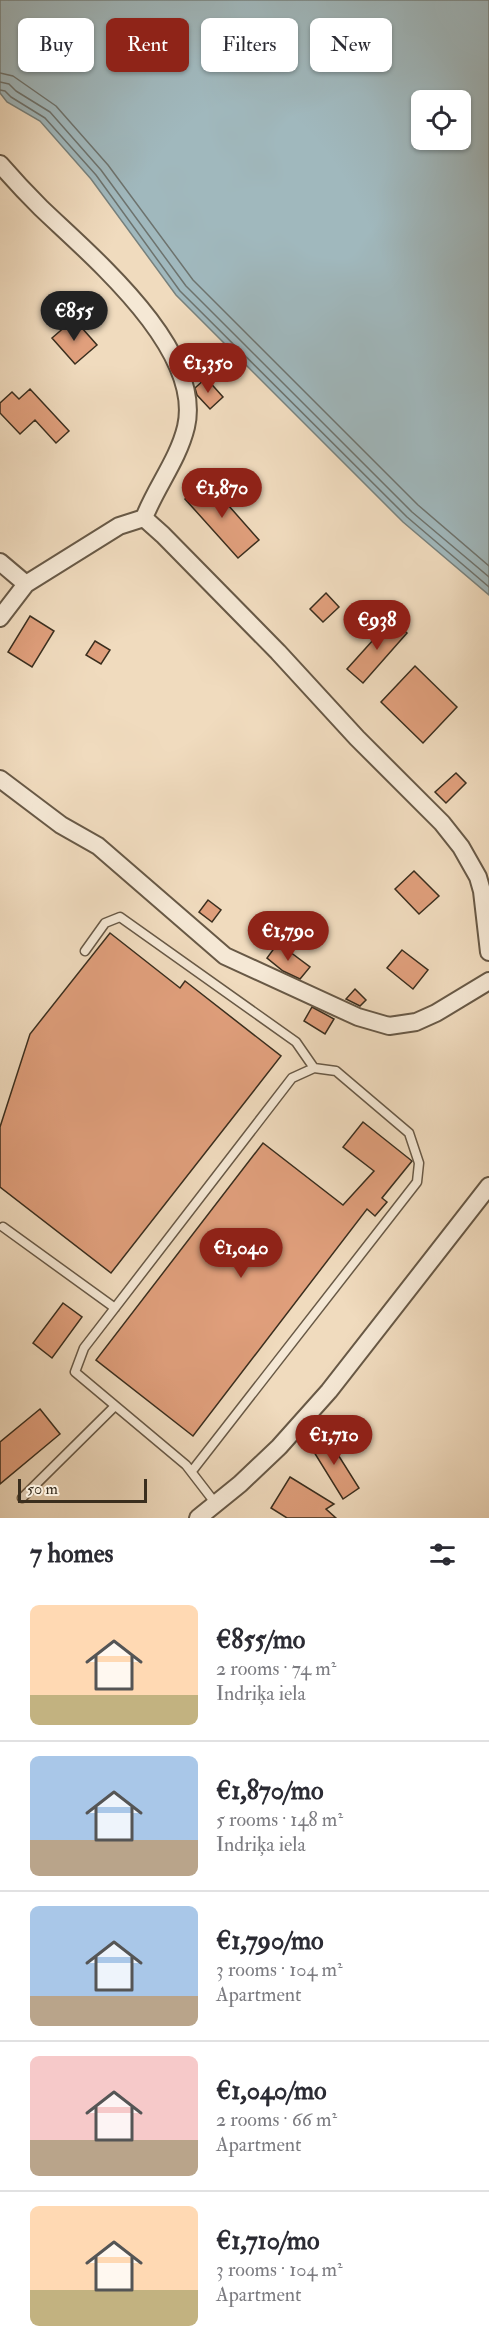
<!DOCTYPE html>
<html lang="en">
<head>
<meta charset="utf-8">
<style>
	:root { --surface:#fff; --page:#f2f2f3; --text:#2b2b33; --muted:#7c7c81; --line:#e1e1e2; --accent:#8f2418 }
	body { margin:0; font-family:"IM FELL Double Pica",serif; background:var(--page); color:var(--text); height:100vh; display:flex; flex-direction:column; font-size:22px; white-space:nowrap }
	* { box-sizing:border-box; margin:0 }
	p { font-size:20px; color:var(--muted) }
	.icon { flex:none; width:33px; height:33px; fill:none; stroke:currentColor; stroke-width:2; stroke-linecap:round; stroke-linejoin:round }
	.map { position:relative; height:1518px; overflow:hidden }
	.side { display:flex; flex-direction:column; background:var(--surface); flex:1 }
	.side>* { flex:none }
	.banner { position:absolute; left:18px; top:18px; width:453px; height:54px; display:flex; gap:12px }
	.fabs { position:absolute; left:411px; top:90px; display:grid; gap:12px }
	.fabs a { display:grid; place-items:center; width:60px; height:60px; border-radius:9px; background:var(--surface); box-shadow:0 2px 4px #0004; font-size:30px }
	.scale { position:absolute; left:18px; bottom:15px; width:129px; box-sizing:border-box; padding-left:6px; border:3px solid #3a2e1e; border-top:0; font-size:16px; line-height:21px; white-space:nowrap; color:#3a2e1e; -webkit-text-stroke:4px #f5e8d5; paint-order:stroke }
	.price { position:absolute; translate:-50% -51px; padding:0 14px; border-radius:21px; background:var(--accent); color:#fff; font-size:20px; line-height:39px; filter:drop-shadow(0 2px 3px #0008) }
	.price::after { content:''; position:absolute; left:50%; top:36px; width:18px; height:14px; margin-left:-9px; background:inherit; clip-path:polygon(0 0,100% 0,50% 100%) }
	.price.selected { background:#222; color:#fff }
	ul { padding:0; list-style:none }
	li { display:flex; align-items:center; gap:18px; height:150px; padding:0 30px }
	li+li { border-top:2px solid var(--line) }
	li span { display:grid; place-items:center; flex:none; width:168px; height:120px; border-radius:9px; color:#555 }
	li>.icon { margin-inline-start:auto }
	span .icon { width:72px; height:72px; fill:#fffc; stroke-width:1 }
	li b { font-size:26px }
	h2 { display:flex; justify-content:space-between; align-items:center; height:72px; padding:0 30px; font-size:26px }
	.pill { padding:0 21px; border-radius:9px; background:var(--surface); box-shadow:0 2px 4px #0004; font-size:21px; line-height:54px }
	.pill.selected { background:var(--accent); color:#fff }
	.map>svg:first-child { display:block }
</style>
</head>
<body>
<div class="map">
<svg width="489" height="1518" viewBox="0 0 489 1518">
	<rect width="100%" height="100%" fill="#f0dbbe"/>
	<filter id="stains"><feTurbulence type="fractalNoise" baseFrequency=".00333" numOctaves="4"/><feColorMatrix values="0 0 0 0 .2 0 0 0 0 .09 0 0 0 0 .02 0 0 0 .5 -.17"/></filter>
	<radialGradient id="worn" r=".72"><stop offset=".6" stop-color="#630" stop-opacity="0"/><stop offset="1" stop-color="#630" stop-opacity=".3"/></radialGradient>
	<path fill="#a0b8bd" stroke="#77817d" stroke-width="1.5" fill-rule="evenodd" d="M0 0H489V595L403 522 176 295 91 179 40 121 7 102 0 93ZM422 100H460V140H422Z"/>
	<g fill="none" stroke-linecap="round" stroke-linejoin="round">
		<path stroke="#6d736e" stroke-width="1.5" d="M0 73 13 76 56 106 108 165 193 280 418 505 489 566
			M0 82 9 84 16 91 50 112 101 170 186 286 412 512 489 577
			M0 90 5 91 11 97 45 118 96 175 180 291 407 517 489 587"/>
	</g>
	<path fill="#e09f7c" stroke="#3a2e1e" stroke-width="1.5" d="M74 319 97 345 75 364 52 338Z
		M206 378 223 397 210 409 197 395 195 388Z
		M30 389 69 431 56 443 35 420 20 434 0 413V403L12 392 19 399Z
		M206 480 259 540 238 558 185 499Z
		M326 593 339 607 323 622 310 609Z
		M30 616 54 631 32 667 8 652Z
		M392 619 407 633 363 683 347 669Z
		M95 641 110 650 101 664 86 655Z
		M415 666 457 707 423 743 381 702Z
		M456 773 466 783 446 803 435 792Z
		M414 871 439 896 419 914 395 889Z
		M208 900 221 910 212 922 199 912Z
		M110 933 180 988 185 981 281 1056 111 1273 0 1187V1127L30 1034Z
		M278 943 310 967 300 979 283 971 267 958Z
		M402 950 428 970 413 989 387 968Z
		M355 989 366 1000 360 1006 346 999Z
		M312 1007 334 1019 325 1034 304 1021Z
		M363 1122 412 1161 382 1198 387 1202 375 1216 367 1209 193 1436 96 1360 263 1143 343 1205 374 1171 343 1147Z
		M63 1303 82 1317 52 1358 33 1343Z
		M40 1409 60 1434 0 1484V1442Z
		M325 1434 359 1488 343 1499 309 1444Z
		M290 1477 334 1504 326 1509 336 1518H287L271 1508Z"/>
	<g fill="none" stroke-linecap="round" stroke-linejoin="round">
		<defs>
			<path id="service" d="M85 951 105 923 120 917 296 1042 314 1068
				M3 1227 115 1308
				M192 1471 417 1182 419 1163 409 1133 336 1071 314 1068 292 1078 84 1348 75 1372 186 1465 216 1504
				M22 1498 115 1406"/>
			<path id="minor" d="M0 164C13 179 27 194 41 208 91 256 204 349 186 427 178 460 156 487 144 518
				M144 518 163 535 278 652 357 738 442 823 461 847 478 877 482 891 489 952
				M0 562 26 584
				M0 618 26 584 119 526 144 518
				M0 779 61 825 98 846 225 956 358 1017 389 1026 416 1022 436 1013 489 981
				M198 1518 240 1484 279 1447 329 1391 489 1186"/>
		</defs>
		<use href="#service" stroke="#685946" stroke-width="11"/>
		<use href="#minor" stroke="#685946" stroke-width="20"/>
		<use href="#service" stroke="#f5e8d5" stroke-width="8"/>
		<use href="#minor" stroke="#f5e8d5" stroke-width="16"/>
	</g>
	<rect width="100%" height="100%" filter="url(#stains)"/>
	<rect width="100%" height="100%" fill="url(#worn)"/>
</svg>
<div class="fabs">
<a><svg class="icon" aria-label="locate" viewBox="0 0 24 24"><circle cx="12" cy="12" r="6"/><path d="M12 2v4M12 18v4M2 12h4M18 12h4"/></svg></a>
</div>
<div class="scale">50 m</div>
<b class="price selected" style="left:74px;top:342px">€855</b>
<b class="price" style="left:208px;top:394px">€1,350</b>
<b class="price" style="left:222px;top:519px">€1,870</b>
<b class="price" style="left:377px;top:651px">€938</b>
<b class="price" style="left:288px;top:962px">€1,790</b>
<b class="price" style="left:241px;top:1279px">€1,040</b>
<b class="price" style="left:334px;top:1466px">€1,710</b>
<div class="banner">
<a class="pill">Buy</a>
<a class="pill selected">Rent</a>
<a class="pill">Filters</a>
<a class="pill">New</a>
</div>
</div>
<section class="side">
<h2>7 homes<svg class="icon" aria-label="filters" viewBox="0 0 24 24"><path d="M4 7h16M4 17h16"/><circle cx="9" cy="7" r="2"/><circle cx="15" cy="17" r="2"/></svg></h2>
<ul>
<li><span style="background:linear-gradient(#ffd9b3 75%,#c2b280 0)"><svg class="icon" aria-label="home" viewBox="0 0 24 24"><path d="M3 11l9-7 9 7M6 9v11h12V9"/></svg></span><div><b>€855/mo</b><p>2 rooms · 74 m²</p><p>Indriķa iela</p></div></li>
<li><span style="background:linear-gradient(#a9c7e8 70%,#b9a48a 0)"><svg class="icon" aria-label="home" viewBox="0 0 24 24"><path d="M3 11l9-7 9 7M6 9v11h12V9"/></svg></span><div><b>€1,870/mo</b><p>5 rooms · 148 m²</p><p>Indriķa iela</p></div></li>
<li><span style="background:linear-gradient(#a9c7e8 75%,#b9a48a 0)"><svg class="icon" aria-label="home" viewBox="0 0 24 24"><path d="M3 11l9-7 9 7M6 9v11h12V9"/></svg></span><div><b>€1,790/mo</b><p>3 rooms · 104 m²</p><p>Apartment</p></div></li>
<li><span style="background:linear-gradient(#f6c9c9 70%,#b9a48a 0)"><svg class="icon" aria-label="home" viewBox="0 0 24 24"><path d="M3 11l9-7 9 7M6 9v11h12V9"/></svg></span><div><b>€1,040/mo</b><p>2 rooms · 66 m²</p><p>Apartment</p></div></li>
<li><span style="background:linear-gradient(#ffd9b3 70%,#c2b280 0)"><svg class="icon" aria-label="home" viewBox="0 0 24 24"><path d="M3 11l9-7 9 7M6 9v11h12V9"/></svg></span><div><b>€1,710/mo</b><p>3 rooms · 104 m²</p><p>Apartment</p></div></li>
</ul>
</section>
</body>
</html>
